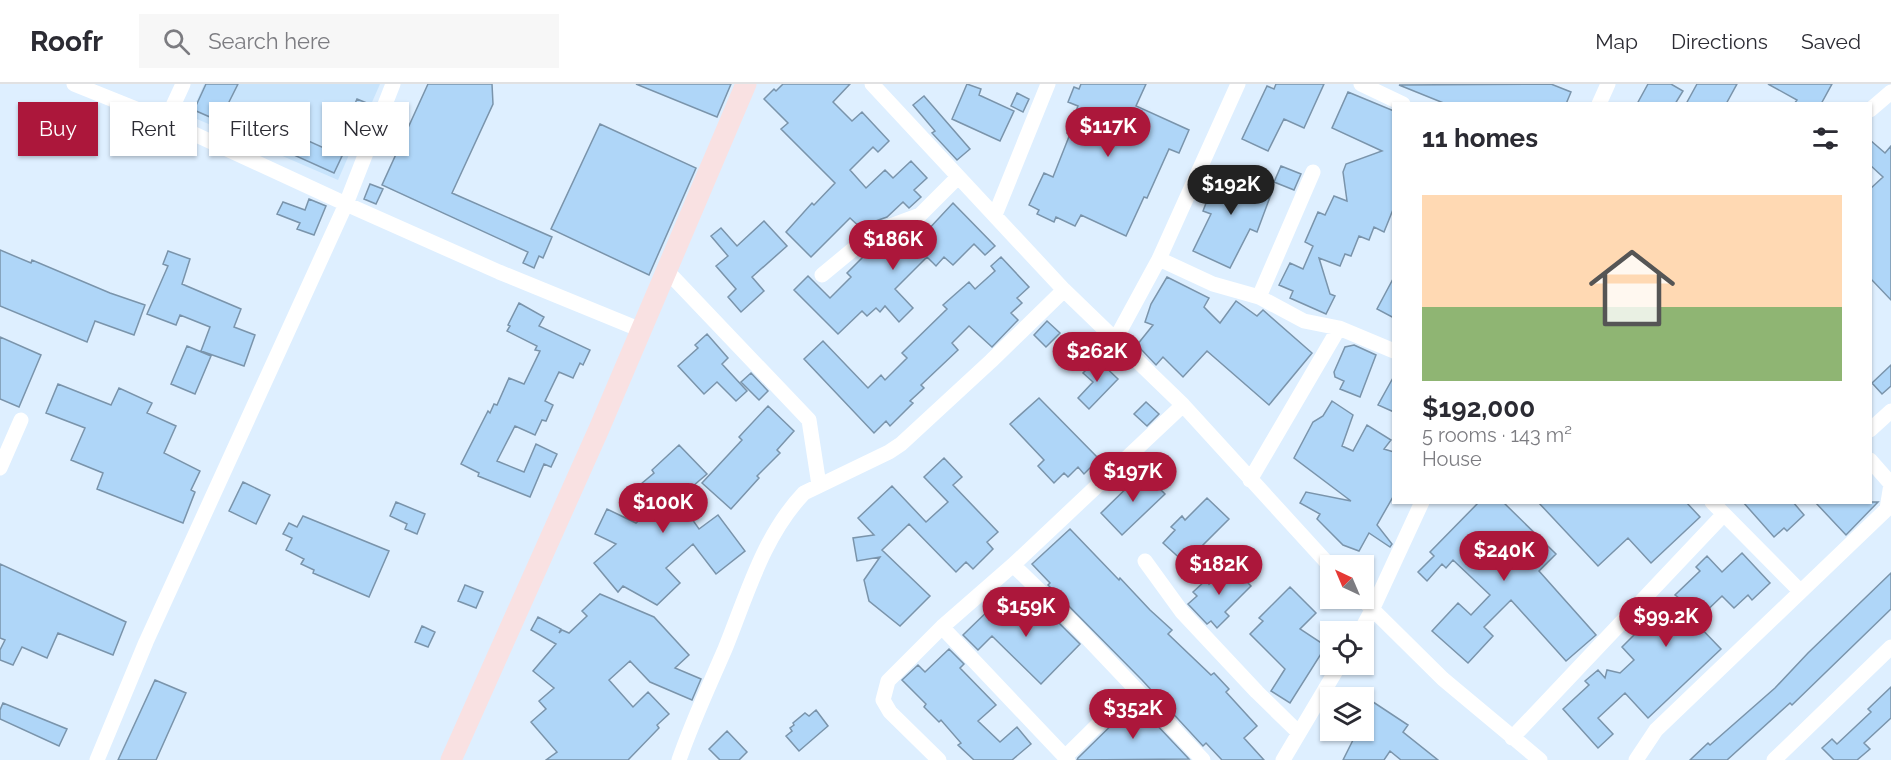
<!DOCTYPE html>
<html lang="en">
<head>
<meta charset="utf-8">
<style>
	:root { --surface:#fff; --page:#f7f7f7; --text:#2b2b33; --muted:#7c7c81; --line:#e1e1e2; --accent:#ac173b }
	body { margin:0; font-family:Raleway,sans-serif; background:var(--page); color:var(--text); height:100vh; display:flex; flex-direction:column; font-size:22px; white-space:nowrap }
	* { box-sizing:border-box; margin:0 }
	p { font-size:20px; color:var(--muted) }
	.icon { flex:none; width:33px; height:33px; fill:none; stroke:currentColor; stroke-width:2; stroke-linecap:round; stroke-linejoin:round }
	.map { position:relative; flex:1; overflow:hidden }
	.drawer { position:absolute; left:1392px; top:18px; width:480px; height:402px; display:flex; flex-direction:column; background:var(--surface); border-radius:0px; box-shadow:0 2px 4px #0004 }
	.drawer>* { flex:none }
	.top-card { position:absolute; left:18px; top:18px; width:570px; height:54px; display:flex; gap:12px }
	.needle { width:39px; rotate:316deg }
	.fabs { position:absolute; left:1320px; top:471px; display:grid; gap:12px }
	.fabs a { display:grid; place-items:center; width:54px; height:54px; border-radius:0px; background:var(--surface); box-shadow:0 2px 4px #0004; font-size:30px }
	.price { position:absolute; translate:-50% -51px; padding:0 14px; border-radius:21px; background:var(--accent); color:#fff; font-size:20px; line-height:39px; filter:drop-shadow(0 2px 3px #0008) }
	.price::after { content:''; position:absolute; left:50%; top:36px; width:18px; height:14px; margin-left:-9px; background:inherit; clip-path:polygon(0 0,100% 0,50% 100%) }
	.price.active { background:#222; color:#fff }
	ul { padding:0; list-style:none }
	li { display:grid; align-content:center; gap:12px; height:318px; padding:0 30px }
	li+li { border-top:2px solid var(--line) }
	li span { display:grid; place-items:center; height:186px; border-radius:0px; color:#555 }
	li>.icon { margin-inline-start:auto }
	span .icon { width:108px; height:108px; fill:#fffc; stroke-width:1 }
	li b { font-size:26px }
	h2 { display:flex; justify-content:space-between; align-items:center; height:72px; padding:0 30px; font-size:26px }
	.tag { padding:0 21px; border-radius:0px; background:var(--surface); box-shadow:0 2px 4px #0004; font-size:21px; line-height:54px }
	.tag.active { background:var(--accent); color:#fff }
	header { display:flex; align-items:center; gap:36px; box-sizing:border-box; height:84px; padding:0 30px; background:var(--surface); border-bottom:2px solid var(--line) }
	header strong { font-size:28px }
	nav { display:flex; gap:33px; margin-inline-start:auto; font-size:21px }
	.search { width:420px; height:54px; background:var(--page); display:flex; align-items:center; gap:15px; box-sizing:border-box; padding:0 21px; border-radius:0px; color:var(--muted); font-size:22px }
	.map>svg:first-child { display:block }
</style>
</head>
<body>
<header>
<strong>Roofr</strong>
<div class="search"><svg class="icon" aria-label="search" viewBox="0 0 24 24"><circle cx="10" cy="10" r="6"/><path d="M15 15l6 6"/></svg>Search here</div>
<nav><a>Map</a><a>Directions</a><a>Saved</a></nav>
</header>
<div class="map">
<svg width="1891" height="676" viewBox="0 0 1891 676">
	<rect width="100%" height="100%" fill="#deefff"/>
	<path fill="#c8e4fc" d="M204 0H380L338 96 190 32Z"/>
	<path fill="#afd6f8" stroke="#7a94ab" stroke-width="1.5" d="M206 0H238L226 24 234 27 228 41 194 26Z
		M428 0H492L493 20 452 109 552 153 543 174 539 172 534 184 523 179 528 168 382 101Z
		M636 0H731L717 33Z
		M783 0H850L833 18 852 37 862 28 889 57 878 68 873 63 850 86 866 104 885 86 893 94 911 77 927 94 914 106 921 113 909 124 903 118 887 133 870 139 862 145 850 134 811 173 786 148 812 119 814 121 835 99 781 45 788 39 764 15 774 5 776 7Z
		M967 0 981 5 979 11 1014 27 1000 57 952 35Z
		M1081 0H1146L1136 22 1189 46 1179 69 1169 65 1147 114 1144 113 1126 152 1081 131 1075 142 1056 133 1054 138 1037 130 1039 126 1029 121 1044 89 1053 93 1070 50 1067 49 1078 22 1068 18 1074 3 1079 5Z
		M1276 0H1324L1304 44 1284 35 1268 67 1242 55 1267 2 1274 5Z
		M1551 0 1571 8 1566 20H1446L1399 1Z
		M1648 0H1671L1683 7 1675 20H1637Z
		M1697 0H1737L1726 20H1686Z
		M1768 0H1832L1821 20H1794L1797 16Z
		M1348 8 1394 27V123L1384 148 1374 143 1369 156 1359 152 1351 172 1345 170 1340 182 1319 174 1330 210 1335 212 1326 230 1290 214 1293 207 1279 201 1290 179 1303 185 1313 162 1305 158 1318 128 1325 131 1334 112 1347 117 1343 88 1346 80 1382 67 1332 44Z
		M1017 9 1029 15 1023 28 1011 22Z
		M924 12 970 65 957 76 932 49 935 47 913 21Z
		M357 15 369 20 349 66 337 61Z
		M264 37 342 72 334 89 276 63 277 61 258 52Z
		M600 40 696 84 649 191 551 145Z
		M1870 56 1885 69 1891 62V216L1870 194V105L1883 93 1870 81Z
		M1281 82 1301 90 1294 106 1274 98Z
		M1219 85 1273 105 1257 148 1250 145 1230 184 1193 167 1211 130 1203 127Z
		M370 100 383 105 376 120 364 115Z
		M309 115 326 122 314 151 297 145 300 139 277 130 283 118 305 126Z
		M953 119 995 162 985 171 974 160 953 181 944 173 936 182 927 173 895 205 913 224 899 238 885 222 880 228 876 224 867 232 862 227 838 250 794 206 808 192 830 214 851 193 847 189 868 168 866 167 879 157 889 165 902 153 912 163Z
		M764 137 787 162 752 193 764 207 741 228 728 213 736 205 716 182 728 172 711 152 721 144 737 162Z
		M0 166 31 179 32 176 110 209 145 221 134 251 95 237 87 258 0 222Z
		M168 167 190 175 182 200 241 225 234 243 255 251 244 282 201 267 210 243 180 231 176 241 147 230 168 182 163 180Z
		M1001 173 1029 203 1017 214 1022 219 1011 229 1018 236 992 263 969 242 952 259 958 266 921 301 924 304 910 317 913 319 890 342 886 337 874 349 804 275 823 257 868 304 881 291 885 296 907 274 902 269 947 225 943 221 969 198 975 205 995 187 991 182Z
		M1167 193 1209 214 1204 223 1220 239 1236 217 1257 232 1263 226 1312 269 1269 321 1207 267 1183 293 1163 273 1156 281 1137 261 1153 241 1145 238 1151 220Z
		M1394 193V234L1377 225Z
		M519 219 544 233 539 242 590 266 583 281 580 279 573 294 559 288 545 317 553 321 546 337 542 336 535 351 515 342 497 377 524 388 536 360 557 370 551 383 544 380 530 413 478 392 479 389 461 380 488 327 490 329 494 320 497 321 509 294 524 300 540 267 535 266 537 262 507 247 510 242 508 241Z
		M1047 237 1060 249 1046 263 1034 251Z
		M707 250 728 274 722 280 747 307 736 317 717 298 704 310 678 282 698 264 695 261Z
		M0 253 41 271 19 323 0 315Z
		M1354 261 1376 271 1360 313 1340 305 1344 297 1335 293 1334 288 1345 263Z
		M187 262 211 272 195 310 171 300Z
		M1097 275 1118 295 1089 325 1078 314 1093 298 1083 289Z
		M1891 281V302L1882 310 1872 299Z
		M751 289 768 307 759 316 741 298Z
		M1394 292V328L1378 321Z
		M58 300 111 321 119 304 152 319 147 329 176 342 164 369 200 387 191 406 195 408 183 439 97 405 103 389 71 376 85 344 46 329Z
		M1039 314 1099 375 1084 390 1078 383 1068 393 1064 389 1054 399 1038 382 1044 376 1010 340Z
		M1332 317 1353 331 1342 362 1353 367 1367 341 1391 356 1384 365 1394 368V411L1377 441 1392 460 1390 463 1369 449 1359 467 1343 461 1317 435 1320 430 1300 419 1306 408 1351 417 1294 374 1313 338 1323 332Z
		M1146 318 1159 330 1147 342 1134 330Z
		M768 322 794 347 777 366 780 369 757 392 759 394 731 425 702 399 742 356 739 353Z
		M679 361 707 390 678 415 699 445 718 431 745 467 716 490 693 460 666 484 680 499 657 521 623 502 618 508 594 479 616 460 595 450 607 425 636 439 652 425 635 405 654 389 652 386Z
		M944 374 962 393 953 401 998 448 987 458 993 465 973 485 966 478 956 488 909 440 882 466 930 512 900 542 869 517 864 496 880 473 857 477 853 454 874 451 858 434 892 402 926 438 948 418 924 393Z
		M1143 388 1165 410 1122 451 1101 429Z
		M243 398 270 411 256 440 229 427Z
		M1207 414 1229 435 1202 462 1205 464 1194 476 1191 473 1185 479 1163 459 1175 446 1171 443 1182 432 1185 436Z
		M396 418 425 430 417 450 405 445 407 440 390 432Z
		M1479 418H1503L1556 470 1539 487 1596 551 1566 577 1511 516 1484 543 1493 552 1468 579 1432 547 1458 519 1471 531 1490 511 1453 476 1446 484 1442 480 1427 497 1418 488 1434 472 1430 468Z
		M1538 418H1686L1700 433 1651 479 1628 454 1598 482Z
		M1743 418H1793L1804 431 1787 447 1784 444 1774 453Z
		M1815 418H1878L1846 451Z
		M303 432 389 467 369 513 313 489 314 486 301 480 304 475 286 466 292 454 283 450 289 439 297 443Z
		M1070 445 1119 496 1120 494 1150 526 1172 546 1168 550 1211 591 1214 589 1229 605 1226 608 1257 642 1244 654 1264 676H1222L1206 659 1203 662 1142 596 1048 501 1050 499 1032 480Z
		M1742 469 1770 499 1752 516 1748 511 1734 524 1722 512 1695 538 1721 565 1648 634 1625 609 1598 634 1613 650 1598 664 1563 625 1589 601 1585 597 1598 586 1605 594 1607 586 1620 589 1634 576 1622 563 1642 543 1646 547 1679 514 1675 511 1700 487 1696 483 1707 472 1722 488Z
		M0 480 126 538 113 571 58 549 47 574 22 563 13 581 0 576V566L5 556 0 554Z
		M1229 480 1251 502 1225 528 1229 532 1217 544 1211 537 1207 540 1188 520 1197 512 1193 508 1206 496 1209 500Z
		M1891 489V525L1792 621 1790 619 1727 676H1690L1708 659 1710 661 1775 604 1808 569Z
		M465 501 483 508 476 524 458 517Z
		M1290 503 1316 529 1300 545 1326 562 1290 619 1271 607 1285 585 1250 550 1263 537 1259 534Z
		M600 510 654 533 689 571 675 584 701 595 692 616 650 598 630 577 609 596 633 623 648 608 669 630 657 641 659 644 628 676H546L557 668 531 638 546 625 539 617 554 604 533 587 556 560 531 546 538 533 561 545 559 549 562 546 569 549 587 532 582 527Z
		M1034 514 1080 560 1041 600 992 552 978 566 963 551 997 518 1013 534Z
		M422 542 435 548 428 563 415 558Z
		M949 565 964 580 960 584 996 621 978 637 1000 658 1017 643 1031 660 1012 676H974L958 661 961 659 941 636 939 638 924 623 926 620 902 596 918 581 925 588Z
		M155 596 186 609 156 676H118Z
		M1891 603V634L1864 659 1870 665 1857 676H1834L1822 664 1832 655 1837 660 1871 628 1868 625Z
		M1364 612 1408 641 1403 648 1438 676H1401L1390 667 1384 676H1343L1353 656 1340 646H1364Z
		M1135 618 1189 675 1077 676 1078 674Z
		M3 619 67 645 59 662 0 635V626Z
		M816 626 828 642 799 667 786 652 792 647 790 644 794 641 793 639 805 629 809 632Z
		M727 647 747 668 739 676H720L709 665Z"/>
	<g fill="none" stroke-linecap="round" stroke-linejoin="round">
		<path stroke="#fff" stroke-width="15" d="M74 0 166 37 346 120 499 188 641 246
			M872 0 1064 206 1183 321 1330 482
			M1361 0 1403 20
			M1599 20 1608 0
			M1870 26 1891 8
			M166 37 183 0
			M995 131 1048 0
			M1159 175 1213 200 1259 213 1304 237 1339 244 1394 267
			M667 187 809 336 819 401
			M822 191 874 148 920 131 958 93
			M1259 213 1313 88
			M1115 256 1159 175 1238 0
			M1870 346 1891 327
			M0 384 21 336
			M1250 396 1339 244
			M1712 418 1799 506
			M1145 477 1182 528 1257 608 1299 649
			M1013 481 1074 540 1203 676
			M1361 514 1443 595 1540 676
			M942 543 1068 676
			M1360 548 1372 526 1422 418
			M1512 654 1723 431
			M1065 673 1135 604
			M97 676 146 558 346 120 393 0
			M679 676C692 638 709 602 725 565 747 511 763 452 804 409L889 368 901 360 991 277 1064 206
			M939 676 890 628 883 616 888 597 942 543 1013 481 1183 321
			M1283 676 1340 580
			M1636 676 1656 646 1887 425 1891 400 1870 376
			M1774 676 1891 563"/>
		<path stroke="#f9e1e2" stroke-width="21" d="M451 676 599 345 746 0"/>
	</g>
</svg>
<div class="fabs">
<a><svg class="needle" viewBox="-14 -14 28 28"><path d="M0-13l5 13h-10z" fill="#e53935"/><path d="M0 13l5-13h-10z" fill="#7c7c81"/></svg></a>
<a><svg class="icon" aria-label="locate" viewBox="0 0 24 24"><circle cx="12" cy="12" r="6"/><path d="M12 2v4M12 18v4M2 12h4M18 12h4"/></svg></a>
<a><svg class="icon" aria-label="layers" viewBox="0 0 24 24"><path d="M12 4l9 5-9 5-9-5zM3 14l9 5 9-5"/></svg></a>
</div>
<b class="price" style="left:1108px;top:74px">$117K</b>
<b class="price active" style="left:1231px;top:132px">$192K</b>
<b class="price" style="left:893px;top:187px">$186K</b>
<b class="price" style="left:1097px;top:299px">$262K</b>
<b class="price" style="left:1133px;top:419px">$197K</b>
<b class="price" style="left:663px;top:450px">$100K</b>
<b class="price" style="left:1504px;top:498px">$240K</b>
<b class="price" style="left:1219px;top:512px">$182K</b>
<b class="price" style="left:1026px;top:554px">$159K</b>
<b class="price" style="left:1666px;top:564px">$99.2K</b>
<b class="price" style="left:1133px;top:656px">$352K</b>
<div class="top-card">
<a class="tag active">Buy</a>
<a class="tag">Rent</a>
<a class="tag">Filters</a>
<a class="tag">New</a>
</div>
<section class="drawer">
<h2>11 homes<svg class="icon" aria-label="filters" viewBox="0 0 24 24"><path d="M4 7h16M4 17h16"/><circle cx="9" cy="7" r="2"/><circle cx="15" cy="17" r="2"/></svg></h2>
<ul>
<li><span style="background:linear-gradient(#ffd9b3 60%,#8fb573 0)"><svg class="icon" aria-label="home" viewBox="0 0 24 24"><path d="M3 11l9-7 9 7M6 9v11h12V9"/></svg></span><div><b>$192,000</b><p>5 rooms · 143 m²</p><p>House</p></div></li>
</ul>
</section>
</div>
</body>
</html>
